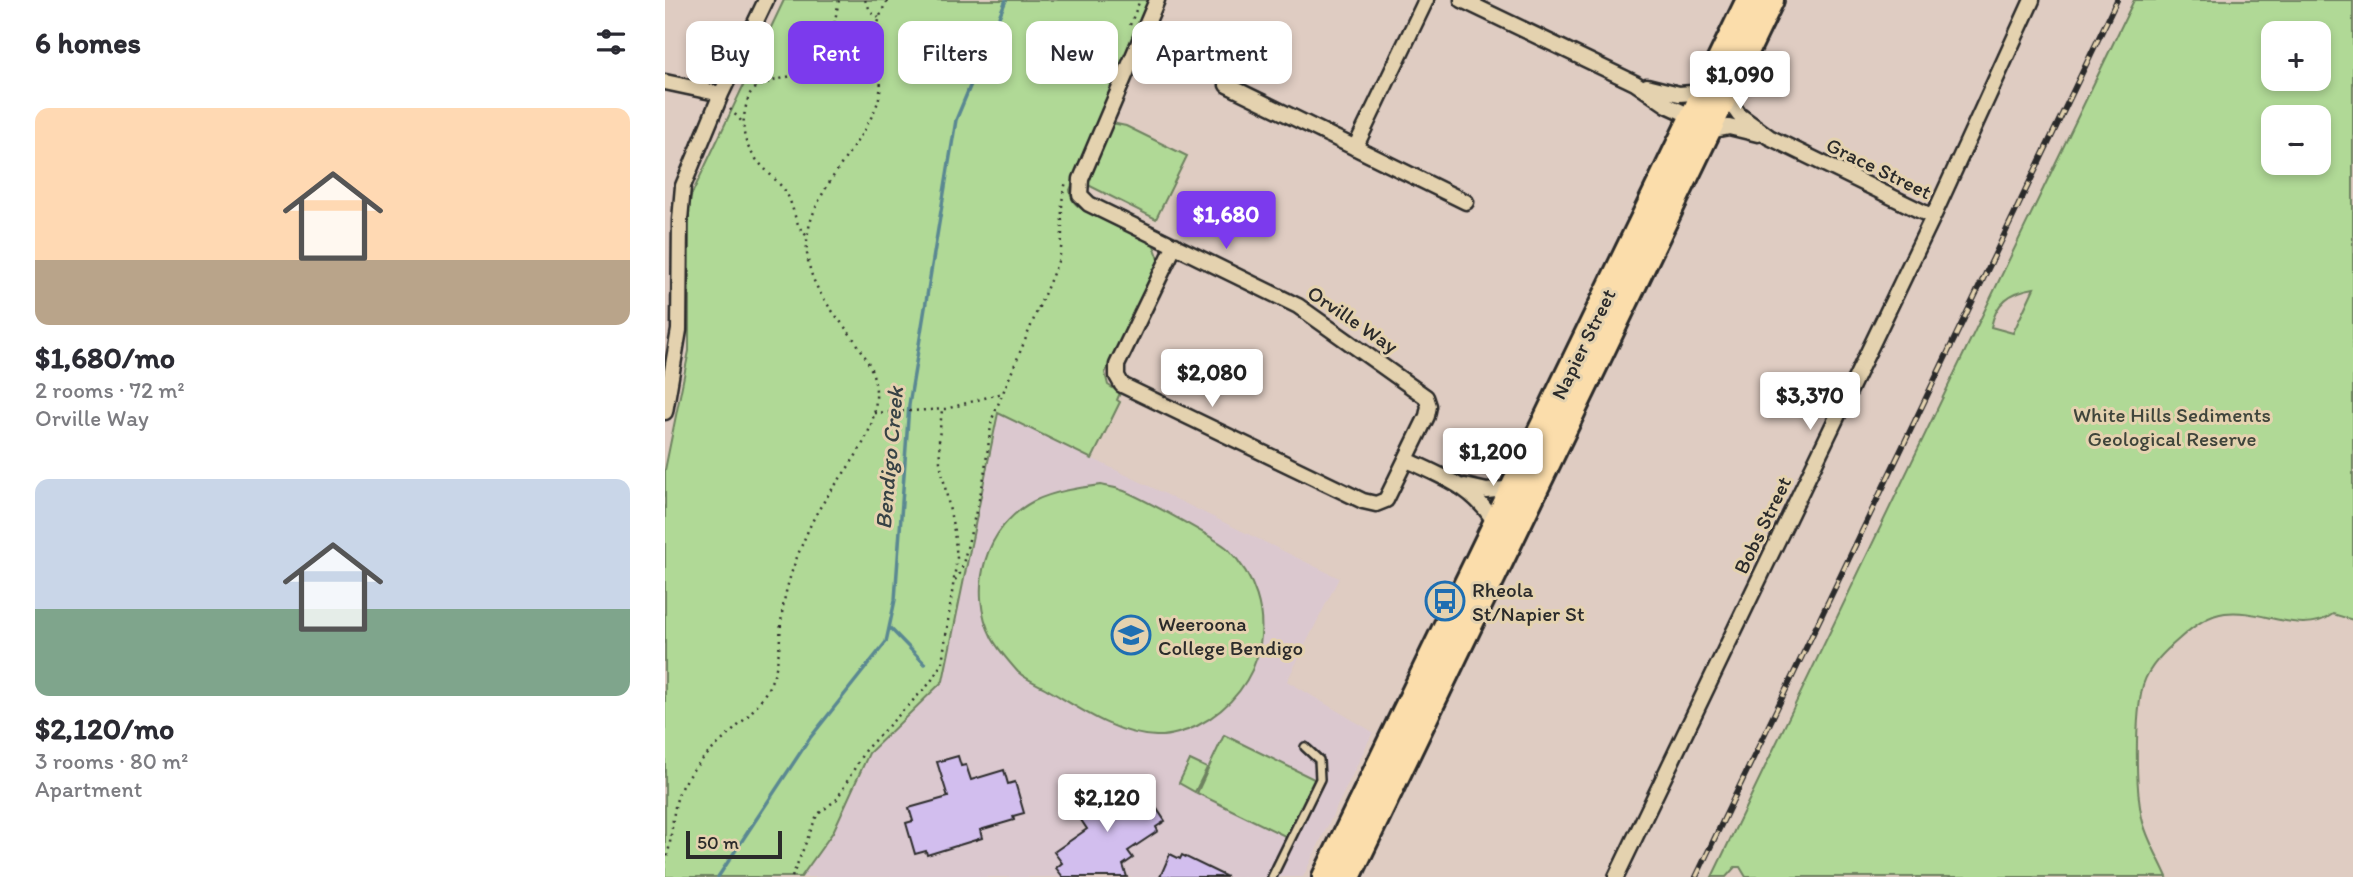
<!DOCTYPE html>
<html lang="en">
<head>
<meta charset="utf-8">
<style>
	:root { --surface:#fff; --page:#f7f7f7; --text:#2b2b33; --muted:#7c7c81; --accent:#7c3aed }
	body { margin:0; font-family:Itim,sans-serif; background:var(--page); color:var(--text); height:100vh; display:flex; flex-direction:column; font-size:26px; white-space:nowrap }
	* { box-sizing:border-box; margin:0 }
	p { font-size:23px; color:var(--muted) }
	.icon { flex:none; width:38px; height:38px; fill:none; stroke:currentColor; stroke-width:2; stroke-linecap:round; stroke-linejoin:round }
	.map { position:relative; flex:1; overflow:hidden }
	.sheet { display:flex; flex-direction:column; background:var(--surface); width:665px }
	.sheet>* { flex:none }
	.banner { position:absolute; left:21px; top:21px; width:665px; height:63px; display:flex; gap:14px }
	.tools { position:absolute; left:1596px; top:21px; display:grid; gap:14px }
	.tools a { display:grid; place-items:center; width:70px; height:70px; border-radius:14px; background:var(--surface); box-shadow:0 4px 10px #0003; font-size:35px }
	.scale { position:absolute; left:21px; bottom:18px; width:96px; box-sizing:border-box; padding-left:7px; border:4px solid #2b2b2b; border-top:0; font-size:19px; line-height:24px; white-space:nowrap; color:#2b2b2b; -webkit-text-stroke:5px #e4d2af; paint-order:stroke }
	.price { position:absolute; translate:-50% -60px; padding:0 16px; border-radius:7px; background:#fff; color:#222; font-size:23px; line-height:46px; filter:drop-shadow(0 2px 4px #0008) }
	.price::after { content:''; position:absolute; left:50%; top:42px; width:21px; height:16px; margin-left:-10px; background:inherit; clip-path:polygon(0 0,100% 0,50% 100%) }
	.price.on { background:var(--accent); color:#fff }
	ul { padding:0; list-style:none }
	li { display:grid; align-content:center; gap:14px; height:371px; padding:0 35px }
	li span { display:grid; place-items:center; height:217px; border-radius:14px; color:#555 }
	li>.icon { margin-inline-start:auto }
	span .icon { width:126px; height:126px; fill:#fffc; stroke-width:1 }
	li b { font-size:30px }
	h2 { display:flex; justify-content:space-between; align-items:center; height:84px; padding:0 35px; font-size:30px }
	.tag { padding:0 24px; border-radius:14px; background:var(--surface); box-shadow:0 4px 10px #0003; font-size:24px; line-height:63px }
	.tag.on { background:var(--accent); color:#fff }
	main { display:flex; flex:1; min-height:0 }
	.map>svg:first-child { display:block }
</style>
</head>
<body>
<main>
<section class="sheet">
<h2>6 homes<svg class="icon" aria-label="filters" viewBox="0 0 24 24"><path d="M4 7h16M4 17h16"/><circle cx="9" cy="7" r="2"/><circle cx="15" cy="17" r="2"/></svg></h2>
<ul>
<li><span style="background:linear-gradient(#ffd9b3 70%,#b9a48a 0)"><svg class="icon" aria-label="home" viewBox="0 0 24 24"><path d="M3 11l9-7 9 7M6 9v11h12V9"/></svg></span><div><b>$1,680/mo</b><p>2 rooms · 72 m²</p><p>Orville Way</p></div></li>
<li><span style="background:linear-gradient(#c9d6e8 60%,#7fa58c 0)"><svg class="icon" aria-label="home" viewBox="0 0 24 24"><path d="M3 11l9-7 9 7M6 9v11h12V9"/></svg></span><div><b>$2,120/mo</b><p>3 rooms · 80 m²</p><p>Apartment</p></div></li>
</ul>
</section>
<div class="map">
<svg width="1688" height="877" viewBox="0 0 1688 877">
	<rect width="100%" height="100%" fill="#dfccc2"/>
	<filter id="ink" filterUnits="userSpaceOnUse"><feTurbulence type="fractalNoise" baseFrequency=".0143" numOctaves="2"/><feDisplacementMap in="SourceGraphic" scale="14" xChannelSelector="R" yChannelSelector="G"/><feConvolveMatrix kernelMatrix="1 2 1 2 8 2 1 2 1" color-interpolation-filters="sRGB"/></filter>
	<g filter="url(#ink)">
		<path fill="#dbc8cf" d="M333 413 674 578 622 681 708 732 638 877H136L168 832 204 753 278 681Z"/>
		<path fill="#b0d996" stroke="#6e8260" stroke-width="2" fill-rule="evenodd" d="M119 0H486L405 190C406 201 410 205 419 210L488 243 494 259 440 373 443 385 455 393 452 400 455 402 427 459 333 413 278 681 204 753 168 832 136 877H0V470L24 351V200Z
			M1469 0H1688V620L1668 614C1637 637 1596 608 1560 613 1543 615 1526 628 1514 639 1500 651 1484 666 1478 685 1470 716 1470 786 1477 818 1481 838 1494 858 1502 877H1081L1075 867H1070L1061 877H1047ZM1608 33H1654V79H1608ZM1608 117H1654V163H1608ZM1369 288 1348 333 1326 327C1331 302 1345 292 1369 288Z
			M447 123 461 126 522 156 491 219 423 185Z
			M436 485C442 487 450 487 456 490 470 494 554 540 563 549 619 606 602 690 532 726 522 731 503 737 491 736 453 735 417 710 385 691 375 685 362 680 353 672 345 663 333 649 327 638 302 590 320 526 369 501 390 491 413 488 436 485Z
			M559 735 651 780 622 837 532 793Z
			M525 760 542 768 530 792 514 783Z"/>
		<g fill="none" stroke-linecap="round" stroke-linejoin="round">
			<path stroke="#5a8892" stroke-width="3.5" d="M225 628 260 664
				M53 877 145 738 221 642 230 600 244 405 291 120 341 0"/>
		</g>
		<path fill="#d2beee" stroke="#2b2b2b" stroke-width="2" d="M293 756 296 766 301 765 306 780 339 770 343 784 350 782 359 813 348 816 349 820 315 830 317 838 262 855 261 851 250 854 241 823 248 821 244 808 283 797 272 762Z
			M468 787 476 798 482 794 500 821 491 827 493 831 463 851 468 858 458 865 462 877H398L391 868 397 863 389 852 422 829 402 799 419 788 426 797 431 793 440 806Z
			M505 854 515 859 517 855 562 877H495Z"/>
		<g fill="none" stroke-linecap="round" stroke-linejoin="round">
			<defs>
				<path id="service" d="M607 877 655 779 654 760 640 747"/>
				<path id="minor" d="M492 0 416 179 415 195 424 204 633 306 761 397 764 406 762 416 721 500 711 504 698 501 457 385 452 376V365L510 245
					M797 0 970 83 1002 105 1028 117
					M0 82 56 94
					M562 85 801 202
					M982 86 1014 94 1040 92
					M1060 95 1074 115 1104 137 1268 217
					M1043 131 1064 127 1093 134
					M690 148 761 0
					M0 412 14 330 15 220 18 186 56 94 101 0
					M742 460C778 477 811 488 831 525
					M800 486 822 491 848 488
					M951 877 1268 217 1367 0"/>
				<path id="trunk" d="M660 877 1084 0
					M683 877 1106 0"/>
			</defs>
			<use href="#service" stroke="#2b2b2b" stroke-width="12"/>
			<use href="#minor" stroke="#2b2b2b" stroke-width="19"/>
			<use href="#trunk" stroke="#2b2b2b" stroke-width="30"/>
			<path stroke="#2b2b2b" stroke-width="2.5" stroke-dasharray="2 5" stroke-linecap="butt" d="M200 0 206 12 214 17
				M465 25 475 0
				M65 109 79 124
				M141 235C128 224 129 201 118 188 93 160 71 149 81 106 83 99 84 91 91 88 112 76 136 79 154 60 167 47 170 18 174 0
				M209 413 281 409 337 393
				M290 580 296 572 318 483 327 419 394 259C401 233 392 204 402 180
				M0 863C9 839 5 809 17 786 40 746 87 725 106 682 116 661 114 636 117 614 121 582 133 553 146 524 167 480 208 450 211 399 214 347 157 316 145 269 127 207 189 160 211 107 226 70 198 37 223 0
				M127 877 152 815 172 799 200 750 265 683 277 663 292 558 289 531 275 462 274 438 277 410"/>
			<use href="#service" stroke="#e4d2af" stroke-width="7"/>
			<use href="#minor" stroke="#e4d2af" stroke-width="14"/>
			<use href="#trunk" stroke="#fbddab" stroke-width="24"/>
			<defs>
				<path id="rail" d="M1031 877 1452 0"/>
			</defs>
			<use href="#rail" stroke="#2b2b2b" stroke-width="6"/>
			<use href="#rail" stroke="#e4d2af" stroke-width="3.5" stroke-dasharray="10" stroke-linecap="butt"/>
		</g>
	</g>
	<defs>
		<symbol id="bus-ring" viewBox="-11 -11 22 22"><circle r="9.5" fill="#e4d2af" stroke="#1f6fb2" stroke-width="1.5"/><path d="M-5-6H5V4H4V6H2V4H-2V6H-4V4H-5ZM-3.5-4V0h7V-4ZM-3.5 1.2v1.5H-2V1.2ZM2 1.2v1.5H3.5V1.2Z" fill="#1f6fb2"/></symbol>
		<symbol id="school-ring" viewBox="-11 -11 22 22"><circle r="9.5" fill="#e4d2af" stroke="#1f6fb2" stroke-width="1.5"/><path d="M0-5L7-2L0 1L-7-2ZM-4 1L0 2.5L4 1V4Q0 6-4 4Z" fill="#1f6fb2"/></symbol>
	</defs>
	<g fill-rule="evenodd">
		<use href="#bus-ring" x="758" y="579" width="44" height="44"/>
		<use href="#school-ring" x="444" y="613" width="44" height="44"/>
	</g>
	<g text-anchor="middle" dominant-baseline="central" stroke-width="6" stroke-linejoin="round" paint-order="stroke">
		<g font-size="21" fill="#2b2b2b" stroke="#e4d2af">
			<text transform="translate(1214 168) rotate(26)">Grace Street</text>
			<text transform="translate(688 319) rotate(34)">Orville Way</text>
			<text transform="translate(918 344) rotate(-64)">Napier Street</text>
			<text transform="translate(1097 525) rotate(-64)">Bobs Street</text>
		</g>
		<g font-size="21" fill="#3f453b" stroke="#e4d2af">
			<text x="1507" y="414">White Hills Sediments<tspan x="1507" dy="24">Geological Reserve</tspan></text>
		</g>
		<g font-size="21" fill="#2b2b2b" stroke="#e4d2af" text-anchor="start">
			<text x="807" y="589">Rheola<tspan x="807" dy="24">St/Napier St</tspan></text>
			<text x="493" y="623">Weeroona<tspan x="493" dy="24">College Bendigo</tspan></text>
		</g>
		<g font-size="23" font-style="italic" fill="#374245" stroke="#e4d2af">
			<text transform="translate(224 458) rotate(-85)">Bendigo Creek</text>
		</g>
	</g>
</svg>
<div class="tools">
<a>+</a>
<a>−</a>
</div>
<div class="scale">50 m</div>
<b class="price" style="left:1075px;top:111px">$1,090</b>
<b class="price on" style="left:561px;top:251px">$1,680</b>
<b class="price" style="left:547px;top:409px">$2,080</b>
<b class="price" style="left:1145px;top:432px">$3,370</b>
<b class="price" style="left:828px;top:488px">$1,200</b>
<b class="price" style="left:442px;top:834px">$2,120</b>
<div class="banner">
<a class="tag">Buy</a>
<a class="tag on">Rent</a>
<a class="tag">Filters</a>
<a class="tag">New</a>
<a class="tag">Apartment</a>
</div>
</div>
</main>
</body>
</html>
